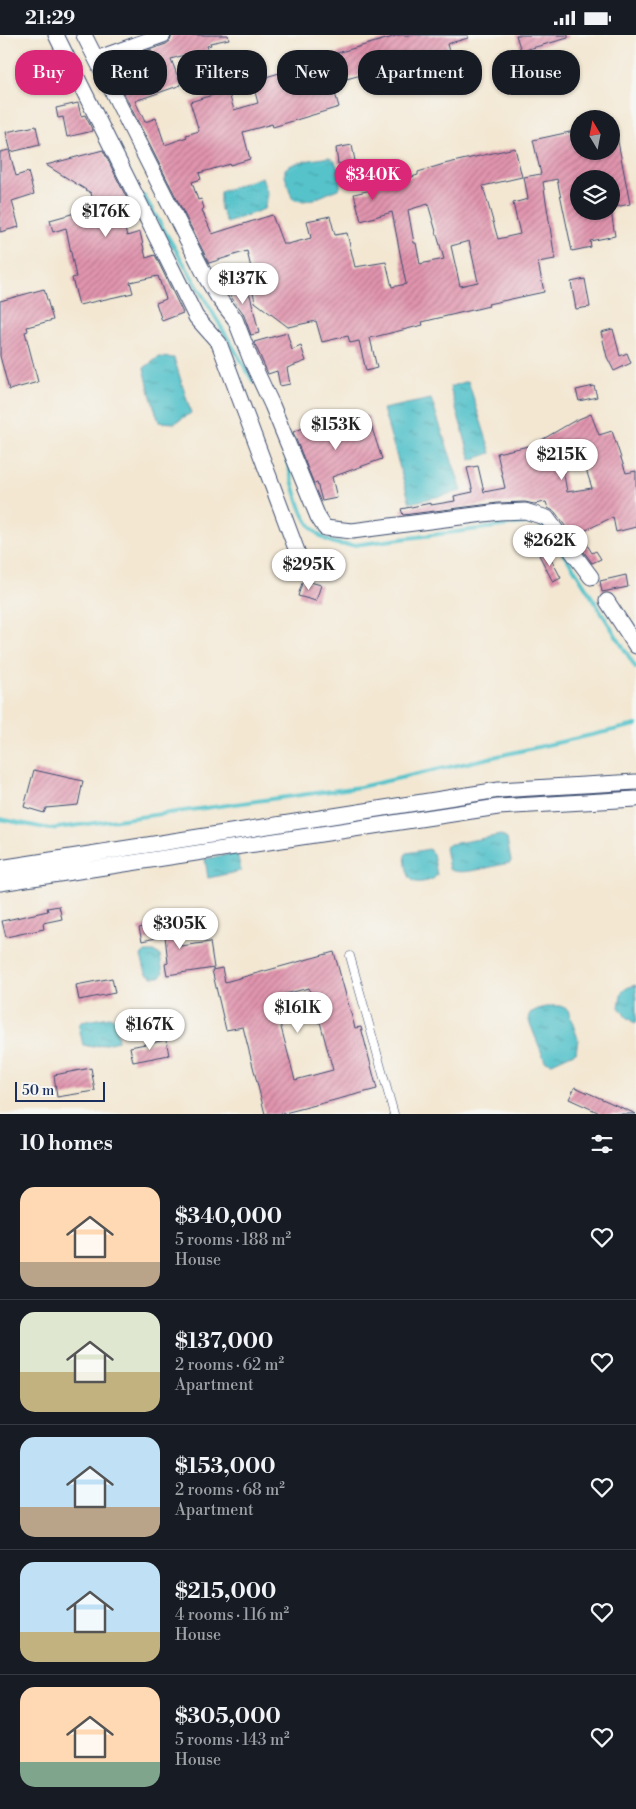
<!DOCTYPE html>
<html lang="en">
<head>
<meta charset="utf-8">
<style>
	:root { --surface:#171b24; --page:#20242c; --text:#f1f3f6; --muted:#9ea1a6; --line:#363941; --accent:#db2777 }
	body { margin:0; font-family:"Libre Bodoni",serif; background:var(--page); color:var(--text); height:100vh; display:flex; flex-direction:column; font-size:19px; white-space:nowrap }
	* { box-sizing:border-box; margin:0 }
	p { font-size:16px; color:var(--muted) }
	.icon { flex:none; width:28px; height:28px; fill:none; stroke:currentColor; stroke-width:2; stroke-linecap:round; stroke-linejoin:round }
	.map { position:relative; height:1079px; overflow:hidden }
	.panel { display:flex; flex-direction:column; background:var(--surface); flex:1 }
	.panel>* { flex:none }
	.hud { position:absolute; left:15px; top:15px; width:606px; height:45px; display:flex; gap:10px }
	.needle { width:32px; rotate:350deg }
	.fabs { position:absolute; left:570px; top:75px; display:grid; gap:10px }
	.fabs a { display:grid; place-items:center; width:50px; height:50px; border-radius:50%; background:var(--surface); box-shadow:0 1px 4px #0004; font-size:25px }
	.scale { position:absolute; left:15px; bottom:12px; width:90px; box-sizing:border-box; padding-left:5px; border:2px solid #1b2f5e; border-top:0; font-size:14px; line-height:18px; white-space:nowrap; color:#1b2f5e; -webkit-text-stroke:4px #f6f6f2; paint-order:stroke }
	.price { position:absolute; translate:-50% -42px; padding:0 11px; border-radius:18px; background:#fff; color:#222; font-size:16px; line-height:32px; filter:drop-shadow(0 1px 2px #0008) }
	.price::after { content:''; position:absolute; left:50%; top:30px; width:15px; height:11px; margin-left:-8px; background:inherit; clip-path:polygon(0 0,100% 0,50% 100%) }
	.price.active { background:var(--accent); color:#fff }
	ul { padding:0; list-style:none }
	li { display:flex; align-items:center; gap:15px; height:125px; padding:0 20px }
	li+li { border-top:1px solid var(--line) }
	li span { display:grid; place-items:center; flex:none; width:140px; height:100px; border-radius:15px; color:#555 }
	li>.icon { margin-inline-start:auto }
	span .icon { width:60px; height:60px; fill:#fffc; stroke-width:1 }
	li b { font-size:21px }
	h2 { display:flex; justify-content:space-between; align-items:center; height:60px; padding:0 20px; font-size:21px }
	.chip { padding:0 18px; border-radius:20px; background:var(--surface); box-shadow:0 1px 4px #0004; font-size:18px; line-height:45px }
	.chip.active { background:var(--accent); color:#fff }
	.status { display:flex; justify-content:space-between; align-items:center; height:35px; padding:0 25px; background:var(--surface); direction:ltr }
	.status svg { height:14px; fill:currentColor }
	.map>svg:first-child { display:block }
</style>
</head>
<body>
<div class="status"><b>21:29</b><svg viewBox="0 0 49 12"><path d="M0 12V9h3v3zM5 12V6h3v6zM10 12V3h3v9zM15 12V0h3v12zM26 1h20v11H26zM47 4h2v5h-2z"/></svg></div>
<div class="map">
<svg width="636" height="1079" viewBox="0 0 636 1079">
	<defs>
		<pattern id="water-ripples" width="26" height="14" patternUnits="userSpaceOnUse" patternTransform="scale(1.25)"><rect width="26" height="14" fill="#56c3cb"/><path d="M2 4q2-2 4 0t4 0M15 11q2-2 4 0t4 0" fill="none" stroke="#469fa8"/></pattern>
		<pattern id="building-hatch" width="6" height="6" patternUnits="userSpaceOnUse" patternTransform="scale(1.25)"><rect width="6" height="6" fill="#e194ad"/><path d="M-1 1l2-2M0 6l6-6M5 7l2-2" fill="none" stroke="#b67990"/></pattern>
	</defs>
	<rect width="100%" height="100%" fill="#f6f6f2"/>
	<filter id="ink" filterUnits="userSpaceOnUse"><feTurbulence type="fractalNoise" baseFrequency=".02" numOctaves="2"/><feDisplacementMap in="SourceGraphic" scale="10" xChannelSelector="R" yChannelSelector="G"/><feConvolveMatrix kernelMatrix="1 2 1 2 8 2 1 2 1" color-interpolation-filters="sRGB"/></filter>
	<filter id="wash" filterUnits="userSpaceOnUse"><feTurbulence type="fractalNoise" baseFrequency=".0096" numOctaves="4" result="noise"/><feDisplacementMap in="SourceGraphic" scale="20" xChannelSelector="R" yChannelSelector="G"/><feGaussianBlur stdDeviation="1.12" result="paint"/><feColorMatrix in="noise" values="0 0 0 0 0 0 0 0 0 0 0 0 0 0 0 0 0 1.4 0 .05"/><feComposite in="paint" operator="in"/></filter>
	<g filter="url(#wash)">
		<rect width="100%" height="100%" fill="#f3e7d2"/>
		<path fill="url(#water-ripples)" stroke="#387994" d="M329 122 335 126 340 139V153C327 158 304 172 292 163L285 141V134C296 125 316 125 329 122Z
			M262 142 268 160 264 174 227 188 220 172V157Z
			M159 322 174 323 191 378 175 388 159 387 151 362 144 333Z
			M468 346 491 418 471 425 450 352Z
			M431 364 462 456 410 468 383 374Z
			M501 800 507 804 511 826 510 828C495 830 460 842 449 834L445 813 446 810Z
			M429 814 433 819 437 840C433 845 429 846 422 847 407 850 406 832 405 820L407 818Z
			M237 818 241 836 208 843 205 824Z
			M145 917H155L160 920 163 938 160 942H152L146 938 141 921Z
			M636 950V989L626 982 619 972C622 957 620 954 636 950Z
			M551 971H561L568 975 578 1004 576 1017 552 1028 545 1026 529 986 530 978 538 974Z
			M109 982 115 984 118 1006 93 1012 83 1010 79 992 81 987Z"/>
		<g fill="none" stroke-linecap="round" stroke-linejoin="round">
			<path stroke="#56c3cb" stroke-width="4" d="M144 161 253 346
				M287 426C296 456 300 497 334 508 340 510 347 510 354 510L525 488H538L548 498 573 532 636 633
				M0 784 50 794 360 752 636 690"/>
		</g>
		<g id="blocks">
			<path fill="url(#building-hatch)" fill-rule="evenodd" d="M172 0H228L229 4 210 8 211 10 207 11 217 35 205 39 197 16 171 24 181 50 135 66 145 87 156 83 165 110 187 102 186 100 199 96 190 67 228 55 234 75 258 68 252 46 324 25 323 22 400 0H468V3L447 9 454 36 419 46 413 24 360 38 361 40 332 48 339 72 273 92 272 89 243 97 250 124 230 130V129L199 138 201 144 192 147 198 165 201 164 204 173 202 175 212 199 272 180 283 209H288L311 203 307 186 330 181 335 200 347 198 355 232 386 227 392 252 406 249 392 177 361 186 354 159 371 155V153L386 149 387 150 418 140V137L444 129 515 113 522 142 483 151 498 204 520 199 513 168 528 164 524 142 541 139 533 105 579 95V116H611V96H616L630 169 611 173V144H579V176H611L615 201 590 206 591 212 572 216 557 144 543 147 555 224 538 227 544 257 488 269 489 271 422 287 423 290 370 303 377 333 366 336 359 306 350 308 348 301 322 307 316 286 288 292 255 267 251 246H254L247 216 209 228 109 29 166 9 170 6ZM428 169 444 224 420 229 416 208H414L408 175ZM469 206 478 247 460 251 451 211Z
				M516 0H568V3L521 16Z
				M78 68 81 81 85 80 93 96 67 102 63 82 58 83 56 73Z
				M36 91 40 110 11 117 6 97Z
				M352 110 355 126 338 129 336 113Z
				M9 115 16 141 28 137 34 159 12 166 19 192 0 197V117Z
				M103 115 133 176V178L122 183 127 201 140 197 146 223 155 220 183 278 162 286 156 268 166 264 158 241 130 247 133 258 79 270 72 243 76 242 66 193 53 197 50 185 75 178 74 175 94 170 91 158 46 130Z
				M230 244 250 260 259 298 251 300 243 278 223 251Z
				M585 244 590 272 576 274 571 247Z
				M44 254 53 285 27 292 28 296 25 297 38 347 9 355 0 321V266Z
				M613 294 620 321 627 318 631 328 614 336 607 322 601 297Z
				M287 298 292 315 301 311 306 326 287 333 290 349 280 351 277 336 268 339 254 307Z
				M594 351 597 362 579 366 576 355Z
				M591 379 599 400 612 396 626 438 636 436V492L616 497 613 482 580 498 592 518 596 516 601 524 592 528 555 477 548 473 546 467 534 469 525 467 498 468 403 480 401 474 431 468V470L455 466 454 461 473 457 467 433 478 431 484 457 505 453 497 418 533 410 574 386ZM584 428 592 453 567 457 563 434Z
				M368 381 382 424 332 442 337 463 322 466 317 448 314 449 293 397 323 385 327 395Z
				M547 516 561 543 553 547 539 520Z
				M626 540 628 552 602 557 600 546Z
				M303 545 321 550 316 566 298 561Z
				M34 735 83 746 78 770 46 773 44 778 24 772Z
				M59 871 62 884 43 888 44 894 6 902 2 886 48 876 47 873Z
				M176 888 181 911 210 907 214 933 167 940 165 929 168 928 165 901 142 906 139 893 151 890V893Z
				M334 917 355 993 361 992 377 1054 281 1079H265L243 992 226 995 212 935 222 933 225 947ZM309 953 318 988 320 987 333 1035 295 1045 273 962Z
				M112 943 115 958 79 965 76 950Z
				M166 1005 169 1020 133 1027 130 1012Z
				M91 1033 95 1056 57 1062 54 1040Z
				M575 1052 636 1079H602L569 1064Z"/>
		</g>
	</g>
	<g filter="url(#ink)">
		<use href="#blocks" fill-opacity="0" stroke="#3b4b6f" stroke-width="1"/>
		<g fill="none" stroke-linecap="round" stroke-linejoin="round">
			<defs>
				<path id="lane" d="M350 921 394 1079"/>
				<path id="street" d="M56 0 196 282 219 308 301 527
					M84 0 207 244 218 262 235 284 251 325 272 370 318 482 325 493 352 496 499 477 525 476 547 483 591 542
					M96 24 163 0
					M607 566 636 611
					M0 833 499 755 636 747
					M0 848 498 772 636 764"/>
			</defs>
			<use href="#lane" stroke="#3b4b6f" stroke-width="9"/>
			<use href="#street" stroke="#3b4b6f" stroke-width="17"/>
			<use href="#lane" stroke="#fff" stroke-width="8"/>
			<use href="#street" stroke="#fff" stroke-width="15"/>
		</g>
	</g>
</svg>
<div class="fabs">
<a><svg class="needle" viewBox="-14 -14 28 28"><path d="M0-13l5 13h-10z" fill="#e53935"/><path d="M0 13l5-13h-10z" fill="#9ea1a6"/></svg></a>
<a><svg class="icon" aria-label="layers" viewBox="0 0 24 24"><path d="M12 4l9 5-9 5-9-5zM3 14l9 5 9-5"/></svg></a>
</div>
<div class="scale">50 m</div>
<b class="price active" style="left:373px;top:166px">$340K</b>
<b class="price" style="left:106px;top:203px">$176K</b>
<b class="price" style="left:243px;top:270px">$137K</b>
<b class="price" style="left:336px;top:416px">$153K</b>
<b class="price" style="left:562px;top:446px">$215K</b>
<b class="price" style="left:550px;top:532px">$262K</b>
<b class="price" style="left:309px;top:556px">$295K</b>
<b class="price" style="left:180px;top:915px">$305K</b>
<b class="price" style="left:298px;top:999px">$161K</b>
<b class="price" style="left:150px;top:1016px">$167K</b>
<div class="hud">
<a class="chip active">Buy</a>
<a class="chip">Rent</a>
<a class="chip">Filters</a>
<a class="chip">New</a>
<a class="chip">Apartment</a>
<a class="chip">House</a>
</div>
</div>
<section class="panel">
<h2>10 homes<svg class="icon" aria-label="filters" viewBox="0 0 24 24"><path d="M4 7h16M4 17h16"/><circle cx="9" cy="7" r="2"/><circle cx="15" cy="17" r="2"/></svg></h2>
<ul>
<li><span style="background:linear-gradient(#ffd9b3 75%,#b9a48a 0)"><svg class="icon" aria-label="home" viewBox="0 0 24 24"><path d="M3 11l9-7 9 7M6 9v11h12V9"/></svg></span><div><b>$340,000</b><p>5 rooms · 188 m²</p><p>House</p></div><svg class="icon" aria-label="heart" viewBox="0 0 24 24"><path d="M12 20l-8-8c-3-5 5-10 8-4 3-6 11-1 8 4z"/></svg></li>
<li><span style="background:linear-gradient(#dfe7d0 60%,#c2b280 0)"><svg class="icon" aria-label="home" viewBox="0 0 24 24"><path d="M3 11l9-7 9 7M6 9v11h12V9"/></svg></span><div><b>$137,000</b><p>2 rooms · 62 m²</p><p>Apartment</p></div><svg class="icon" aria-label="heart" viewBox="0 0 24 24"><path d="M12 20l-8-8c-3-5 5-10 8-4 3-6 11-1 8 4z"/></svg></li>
<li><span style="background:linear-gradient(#bfe0f5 70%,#b9a48a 0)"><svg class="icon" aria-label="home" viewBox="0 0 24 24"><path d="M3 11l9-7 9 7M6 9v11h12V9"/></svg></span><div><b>$153,000</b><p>2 rooms · 68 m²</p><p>Apartment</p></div><svg class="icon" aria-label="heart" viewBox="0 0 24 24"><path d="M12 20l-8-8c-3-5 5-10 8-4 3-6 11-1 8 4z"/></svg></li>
<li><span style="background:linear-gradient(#bfe0f5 70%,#c2b280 0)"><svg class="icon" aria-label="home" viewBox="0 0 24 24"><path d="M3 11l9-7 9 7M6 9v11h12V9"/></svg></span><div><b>$215,000</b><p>4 rooms · 116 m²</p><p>House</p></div><svg class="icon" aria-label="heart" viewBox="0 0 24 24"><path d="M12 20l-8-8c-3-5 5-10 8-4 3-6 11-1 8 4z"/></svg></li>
<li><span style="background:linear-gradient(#ffd9b3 75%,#7fa58c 0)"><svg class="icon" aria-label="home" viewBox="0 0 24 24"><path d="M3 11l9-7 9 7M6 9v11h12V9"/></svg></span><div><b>$305,000</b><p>5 rooms · 143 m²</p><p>House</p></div><svg class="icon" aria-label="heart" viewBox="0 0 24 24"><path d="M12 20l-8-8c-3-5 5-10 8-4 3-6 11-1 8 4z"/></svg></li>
</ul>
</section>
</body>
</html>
